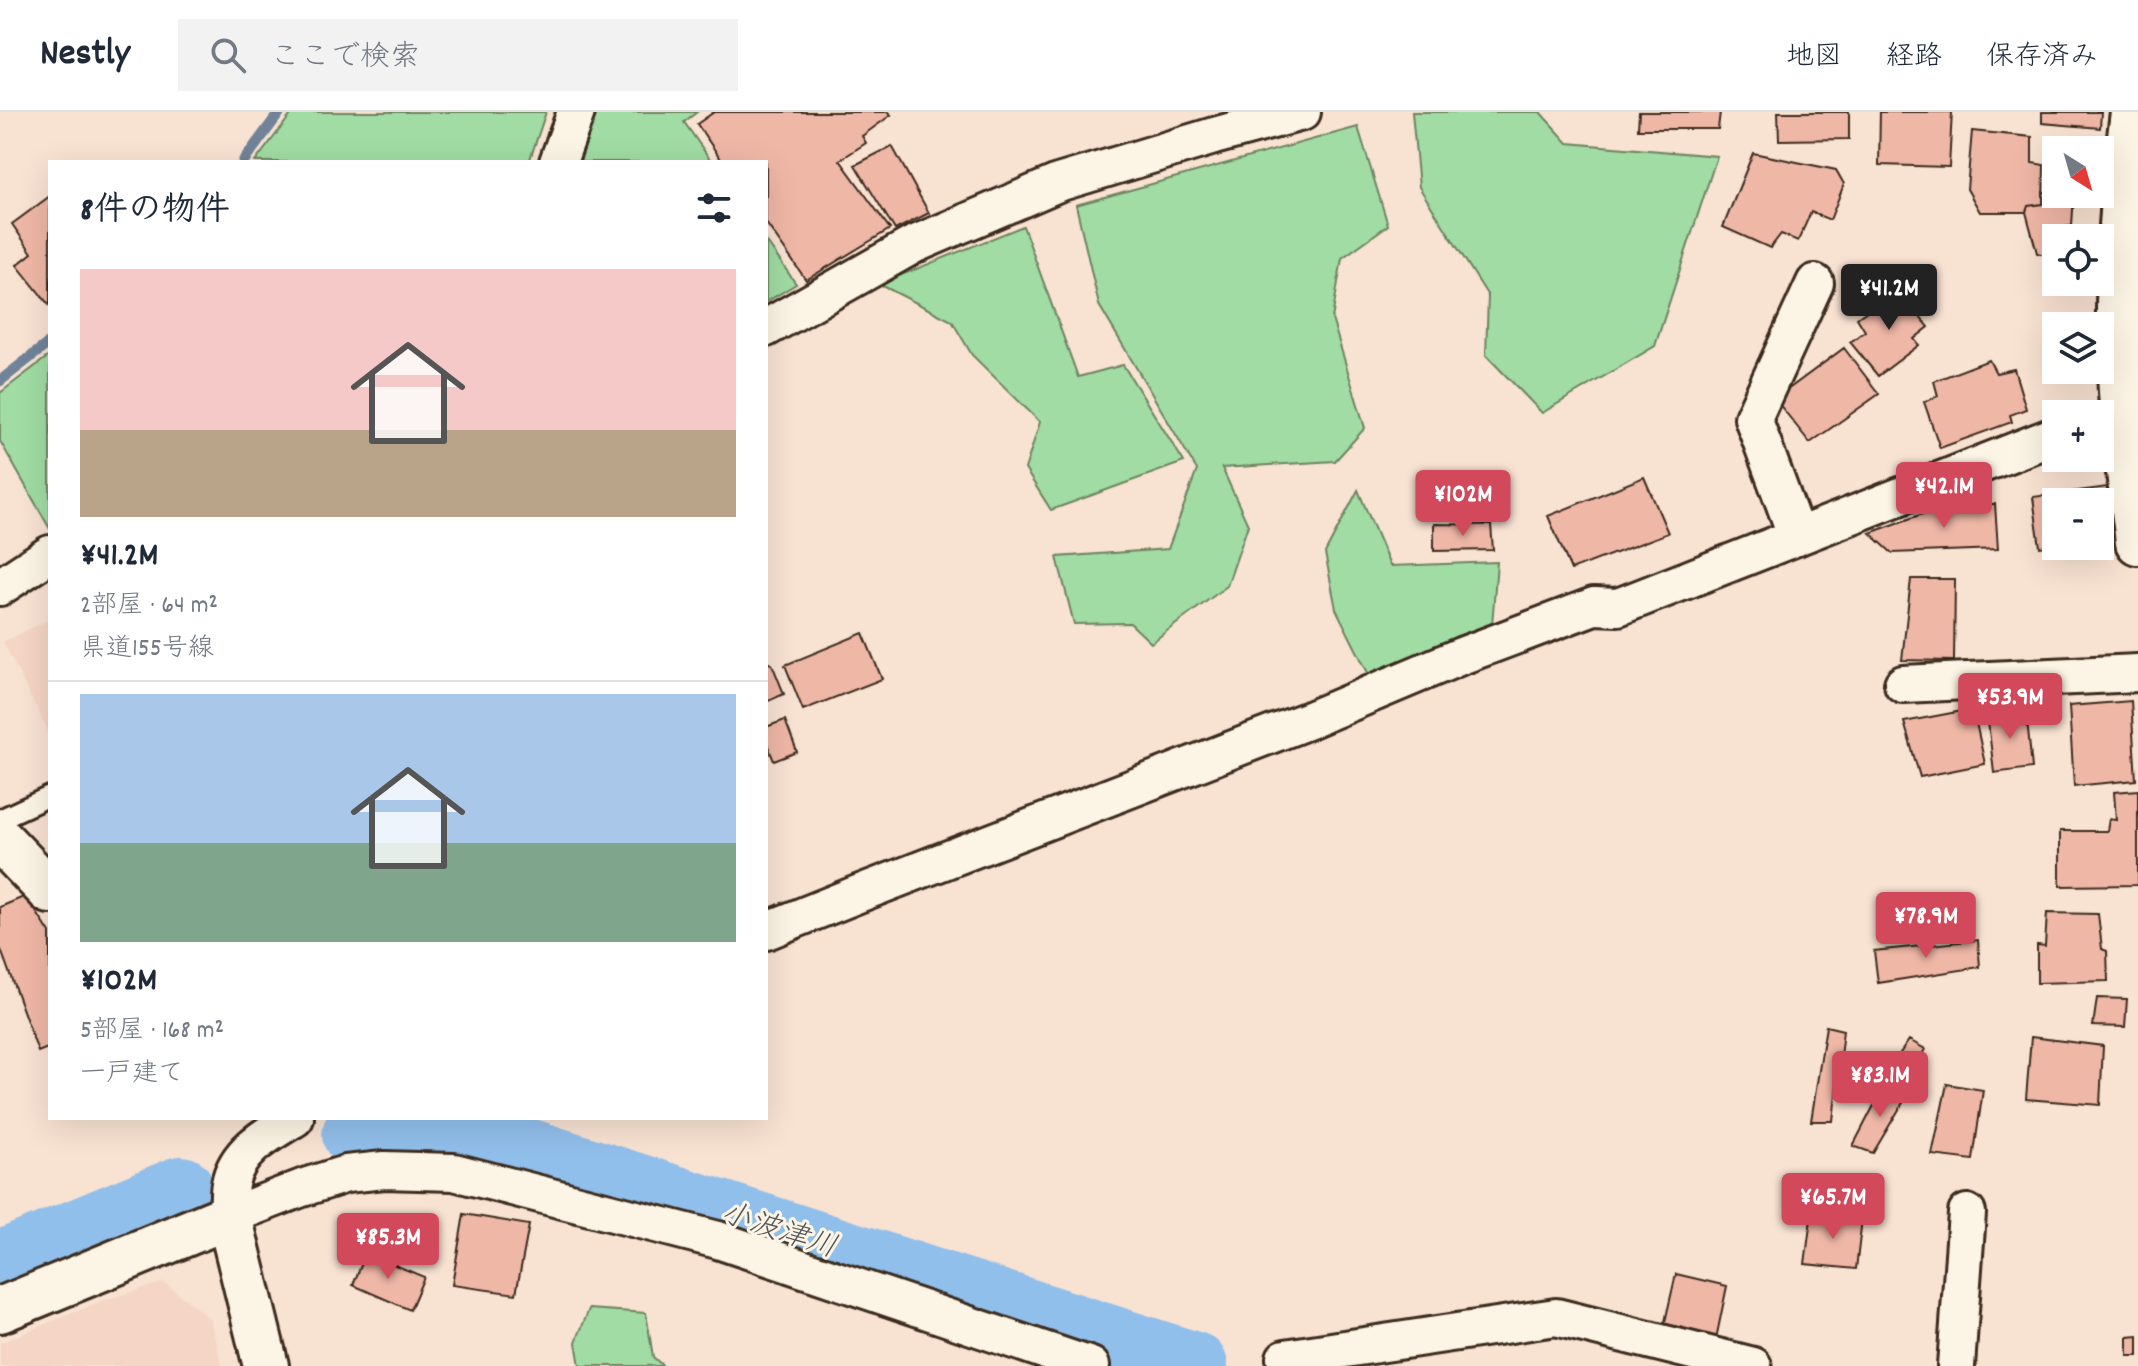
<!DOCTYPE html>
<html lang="ja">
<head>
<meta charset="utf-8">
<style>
	:root { --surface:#fff; --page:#f2f2f3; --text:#1f2937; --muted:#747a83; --line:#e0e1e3; --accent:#d1495b }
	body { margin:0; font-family:Dekko,"Klee One",sans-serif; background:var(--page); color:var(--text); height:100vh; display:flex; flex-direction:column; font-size:30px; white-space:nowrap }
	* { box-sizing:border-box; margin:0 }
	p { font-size:26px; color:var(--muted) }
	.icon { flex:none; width:44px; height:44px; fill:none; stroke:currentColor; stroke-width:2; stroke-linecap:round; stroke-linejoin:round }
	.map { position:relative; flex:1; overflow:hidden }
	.side { position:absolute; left:48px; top:48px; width:720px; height:960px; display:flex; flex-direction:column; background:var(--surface); border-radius:0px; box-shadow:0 8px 32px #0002 }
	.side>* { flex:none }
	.needle { width:52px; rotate:143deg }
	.controls { position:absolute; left:2042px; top:24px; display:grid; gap:16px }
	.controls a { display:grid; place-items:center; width:72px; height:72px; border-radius:0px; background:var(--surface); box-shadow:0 8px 32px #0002; font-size:40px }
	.price { position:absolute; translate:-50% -68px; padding:0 18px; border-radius:8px; background:var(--accent); color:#fff; font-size:26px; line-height:52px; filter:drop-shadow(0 2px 4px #0008) }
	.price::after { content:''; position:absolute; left:50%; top:48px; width:24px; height:18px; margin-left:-12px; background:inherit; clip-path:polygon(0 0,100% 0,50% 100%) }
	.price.current { background:#222; color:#fff }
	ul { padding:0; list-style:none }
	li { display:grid; align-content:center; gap:16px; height:424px; padding:0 32px }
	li+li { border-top:2px solid var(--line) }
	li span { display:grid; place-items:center; height:248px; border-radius:0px; color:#555 }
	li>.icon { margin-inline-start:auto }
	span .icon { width:144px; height:144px; fill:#fffc; stroke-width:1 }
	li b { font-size:34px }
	h2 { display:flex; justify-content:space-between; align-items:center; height:96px; padding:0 32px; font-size:34px }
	header { display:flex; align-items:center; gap:48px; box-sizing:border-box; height:112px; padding:0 40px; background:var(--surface); border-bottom:2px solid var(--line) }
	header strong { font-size:38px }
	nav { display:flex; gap:44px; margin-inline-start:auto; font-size:28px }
	.search { width:560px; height:72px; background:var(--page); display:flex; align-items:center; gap:20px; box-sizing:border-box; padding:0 28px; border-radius:0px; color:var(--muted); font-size:30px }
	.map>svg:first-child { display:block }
</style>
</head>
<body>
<header>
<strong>Nestly</strong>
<div class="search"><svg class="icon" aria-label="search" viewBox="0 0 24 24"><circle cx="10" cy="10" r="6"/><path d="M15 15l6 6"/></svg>ここで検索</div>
<nav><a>地図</a><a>経路</a><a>保存済み</a></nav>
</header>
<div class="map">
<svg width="2138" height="1254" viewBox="0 0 2138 1254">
	<rect width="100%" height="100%" fill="#f8e2d2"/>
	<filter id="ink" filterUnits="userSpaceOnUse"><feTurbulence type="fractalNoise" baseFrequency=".0125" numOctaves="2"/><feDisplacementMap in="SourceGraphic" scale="16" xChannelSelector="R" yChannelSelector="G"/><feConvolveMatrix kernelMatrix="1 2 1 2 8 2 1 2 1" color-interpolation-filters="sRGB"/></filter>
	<g filter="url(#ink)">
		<path fill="#f5d5c5" d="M50 507V623L3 530Z
			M164 1170 210 1207 222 1254H0V1231L99 1190Z"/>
		<path fill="#a0dca3" stroke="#6e8360" stroke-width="2" d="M293 0H546L529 50H255Z
			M596 0H697L684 10 712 50H580Z
			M1412 0H1540L1568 31 1717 44 1655 234 1542 301 1486 243 1488 184 1419 75Z
			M1358 15 1388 113 1342 146 1332 207 1365 316 1335 349 1222 356 1248 413 1227 474 1151 531 1130 511 1074 512 1057 445 1168 437 1197 358 1099 193 1076 93Z
			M1023 114 1078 265 1123 253 1184 350 1051 398 1025 357 1040 310 972 243 952 209 879 172Z
			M766 129 796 172 766 190Z
			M50 243V417L0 329V281Z
			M1358 378 1390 454 1497 450 1492 513 1369 563 1336 497 1325 441Z
			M589 1197 646 1201 653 1245 663 1254H580L576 1230Z"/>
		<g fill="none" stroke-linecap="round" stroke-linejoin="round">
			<path stroke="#6f8399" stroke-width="11" d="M243 50 280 0
				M0 269 50 230"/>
			<path stroke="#91bfeb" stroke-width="68" d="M356 1022H429L505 1033 1194 1254
				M0 1153 181 1078"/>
		</g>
		<path fill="#efb7a6" stroke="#3b2a1e" stroke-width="2" d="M714 0H888L891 3 862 24 866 31 840 48 890 117 806 168 766 111V50H723L697 12Z
			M1639 0H1720L1718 17H1638Z
			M1778 0H1849V27L1779 28Z
			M1880 0H1952L1949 55 1879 53Z
			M2042 0H2101L2100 16 2042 11Z
			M1972 19 2032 25V51L2044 53 2043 92 2028 94 2026 100H1980L1967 77Z
			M892 34 929 101 895 118 855 53Z
			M1753 41 1836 58 1844 72 1830 108 1811 100 1798 129 1781 122 1770 136 1723 115Z
			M2043 80 2074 82 2072 114 2065 115 2061 126H2056L2054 145 2037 141 2026 100 2028 94 2043 92Z
			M50 84V192L49 193 17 153 32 141 12 112Z
			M1898 177 1929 215 1914 227 1919 233 1878 264 1850 230 1865 219 1857 206Z
			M1844 236 1879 282 1810 331 1775 287Z
			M1989 248 1996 261 2014 257 2026 297 2010 303 2012 310 1940 336 1924 290 1938 284 1934 269Z
			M1644 365 1668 421 1571 458 1548 404Z
			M2107 375 2114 424 2100 426V390H2056V433L2040 435 2033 385Z
			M1950 392H1995L1998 437 1892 441 1870 421Z
			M1434 412 1491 413 1493 438 1434 439Z
			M1911 467H1955L1954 549 1902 548Z
			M863 521 882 567 803 598 785 553Z
			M766 550 772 552 784 582 766 590Z
			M2131 589 2136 668 2074 674 2069 594Z
			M1973 597 1985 652 1920 665 1904 610Z
			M2026 598 2032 656 1994 661 1987 601Z
			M785 608 797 640 774 649 766 629V615Z
			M2138 678V773L2060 774V719H2107L2109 707 2116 708 2114 680Z
			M26 784 50 821V935L38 940 0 835V795Z
			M2047 801 2098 802 2102 837 2107 839 2108 869 2037 871V833L2045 834Z
			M1978 828 1980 855 1878 871 1874 839Z
			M2097 886 2127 887 2125 915 2093 914Z
			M1826 914 1843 918 1833 1009H1811Z
			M2031 925 2103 934 2100 993 2026 987Z
			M1909 928 1925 937 1909 968 1890 956Z
			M1947 972 1983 978 1973 1048 1932 1043Z
			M1884 974 1907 984 1873 1041 1853 1034Z
			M1812 1099 1862 1107 1856 1157 1805 1152Z
			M464 1102 529 1113 516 1182 452 1173Z
			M366 1141 424 1165 410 1198 353 1173Z
			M1676 1162 1727 1174 1716 1227 1664 1214Z
			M2138 1224V1244H2128V1225Z"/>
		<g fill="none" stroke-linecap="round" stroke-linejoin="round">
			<defs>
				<path id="lane" d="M0 707 50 684"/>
				<path id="street" d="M558 50 576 0
					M766 216 913 133 1058 71 1214 24 1302 0
					M1797 425 1753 306 1815 171
					M0 475 50 442
					M1903 572 2138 561
					M766 819 858 782 1309 608 1461 544 1594 494 1618 495 2056 323
					M295 1006C268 1022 236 1039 230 1072 228 1082 229 1094 229 1104L302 1076 346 1062 384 1058 454 1060 718 1128 1091 1254
					M1285 1246 1556 1205 1753 1254
					M1956 1254 1967 1101"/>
				<path id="secondary" d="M2133 0C2121 94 2115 200 2122 295 2125 340 2133 385 2138 430
					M0 727 50 779
					M0 1198 229 1104 266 1254"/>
			</defs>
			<use href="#lane" stroke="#3b2a1e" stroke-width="24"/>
			<use href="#street" stroke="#3b2a1e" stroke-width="42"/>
			<use href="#secondary" stroke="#3b2a1e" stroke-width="50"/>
			<use href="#lane" stroke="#fcf5e5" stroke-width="18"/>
			<use href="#street" stroke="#fcf5e5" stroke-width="36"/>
			<use href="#secondary" stroke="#fcf5e5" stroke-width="44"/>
		</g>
	</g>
	<g text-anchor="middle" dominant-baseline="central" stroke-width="6" stroke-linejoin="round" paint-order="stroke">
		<g font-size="30" font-style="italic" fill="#55575c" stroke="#fcf5e5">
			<text transform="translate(778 1121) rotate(18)">小波津川</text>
		</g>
	</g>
</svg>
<div class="controls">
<a><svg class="needle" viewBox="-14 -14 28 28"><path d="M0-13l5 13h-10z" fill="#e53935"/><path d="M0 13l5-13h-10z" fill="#747a83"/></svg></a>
<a><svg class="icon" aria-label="locate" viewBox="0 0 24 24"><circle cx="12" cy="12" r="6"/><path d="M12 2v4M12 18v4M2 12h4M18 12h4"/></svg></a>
<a><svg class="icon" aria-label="layers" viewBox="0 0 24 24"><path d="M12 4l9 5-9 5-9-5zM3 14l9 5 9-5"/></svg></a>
<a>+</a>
<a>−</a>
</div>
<b class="price current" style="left:1889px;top:220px">¥41.2M</b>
<b class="price" style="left:1944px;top:418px">¥42.1M</b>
<b class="price" style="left:1463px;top:426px">¥102M</b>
<b class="price" style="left:2010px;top:629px">¥53.9M</b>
<b class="price" style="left:1926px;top:848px">¥78.9M</b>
<b class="price" style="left:1880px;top:1007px">¥83.1M</b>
<b class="price" style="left:1833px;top:1129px">¥65.7M</b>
<b class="price" style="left:388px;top:1169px">¥85.3M</b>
<section class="side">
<h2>8件の物件<svg class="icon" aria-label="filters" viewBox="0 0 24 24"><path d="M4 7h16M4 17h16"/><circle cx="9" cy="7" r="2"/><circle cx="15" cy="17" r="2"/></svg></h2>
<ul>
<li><span style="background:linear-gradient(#f6c9c9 65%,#b9a48a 0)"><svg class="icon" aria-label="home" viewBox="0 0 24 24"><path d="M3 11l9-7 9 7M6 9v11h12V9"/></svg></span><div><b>¥41.2M</b><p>2部屋 · 64 m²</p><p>県道155号線</p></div></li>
<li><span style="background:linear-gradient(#a9c7e8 60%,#7fa58c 0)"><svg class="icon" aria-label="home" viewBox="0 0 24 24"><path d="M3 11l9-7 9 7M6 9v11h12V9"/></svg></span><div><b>¥102M</b><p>5部屋 · 168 m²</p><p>一戸建て</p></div></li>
</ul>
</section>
</div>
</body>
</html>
